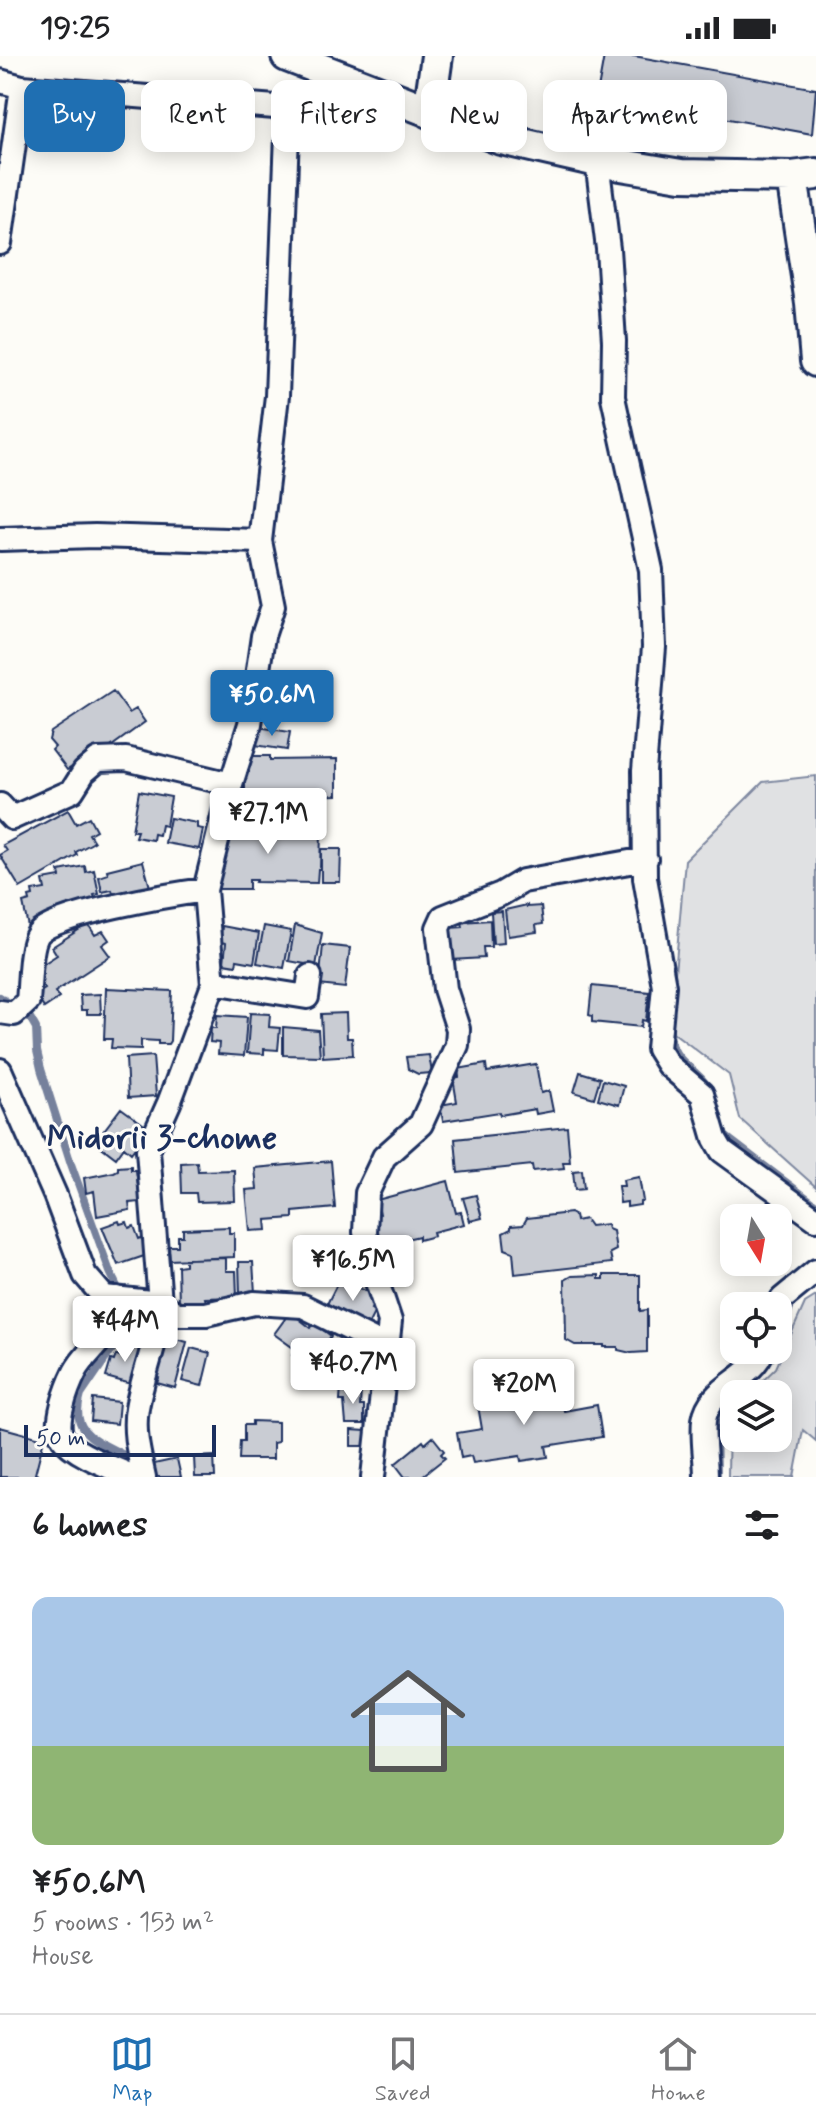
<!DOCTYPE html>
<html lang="en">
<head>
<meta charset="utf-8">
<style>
	:root { --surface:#fff; --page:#f2f2f2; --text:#202124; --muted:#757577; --line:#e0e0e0; --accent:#1f6fb2 }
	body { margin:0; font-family:Mynerve,sans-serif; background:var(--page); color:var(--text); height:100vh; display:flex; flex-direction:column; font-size:30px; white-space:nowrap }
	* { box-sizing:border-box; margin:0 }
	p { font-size:26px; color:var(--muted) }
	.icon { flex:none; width:44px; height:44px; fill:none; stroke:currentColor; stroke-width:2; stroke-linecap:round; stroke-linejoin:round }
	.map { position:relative; height:1421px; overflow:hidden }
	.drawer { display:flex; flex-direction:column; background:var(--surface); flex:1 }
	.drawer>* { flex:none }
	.hud { position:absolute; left:24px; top:24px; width:768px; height:72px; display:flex; gap:16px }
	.needle { width:52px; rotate:169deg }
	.buttons { position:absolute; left:720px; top:1148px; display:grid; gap:16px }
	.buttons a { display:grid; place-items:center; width:72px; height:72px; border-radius:16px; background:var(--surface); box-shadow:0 4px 20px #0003; font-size:40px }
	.scale { position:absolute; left:24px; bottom:20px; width:192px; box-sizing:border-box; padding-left:8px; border:4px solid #1b2f5e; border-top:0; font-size:22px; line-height:28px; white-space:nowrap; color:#1b2f5e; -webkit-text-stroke:6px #fdfcf7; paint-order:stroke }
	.price { position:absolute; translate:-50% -68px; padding:0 18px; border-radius:8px; background:#fff; color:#222; font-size:26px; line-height:52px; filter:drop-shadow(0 2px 4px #0008) }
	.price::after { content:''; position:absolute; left:50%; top:48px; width:24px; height:18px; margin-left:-12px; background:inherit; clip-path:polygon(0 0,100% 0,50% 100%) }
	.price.on { background:var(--accent); color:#fff }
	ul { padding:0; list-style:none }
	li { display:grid; align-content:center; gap:16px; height:424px; padding:0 32px }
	li span { display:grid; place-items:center; height:248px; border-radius:16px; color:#555 }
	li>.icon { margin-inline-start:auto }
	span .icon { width:144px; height:144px; fill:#fffc; stroke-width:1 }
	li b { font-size:34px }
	h2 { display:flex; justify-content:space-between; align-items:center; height:96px; padding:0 32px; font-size:34px }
	.pill { padding:0 28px; border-radius:16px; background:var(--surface); box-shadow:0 4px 20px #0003; font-size:28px; line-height:72px }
	.pill.on { background:var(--accent); color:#fff }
	.status { display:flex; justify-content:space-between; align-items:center; height:56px; padding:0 40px; background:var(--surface); direction:ltr }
	.status svg { height:22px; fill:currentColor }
	.menu { display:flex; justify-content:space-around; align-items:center; height:112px; border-top:2px solid var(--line); background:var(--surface); font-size:22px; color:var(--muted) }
	.menu a { display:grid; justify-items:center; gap:4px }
	.menu .on { color:var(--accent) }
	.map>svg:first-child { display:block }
</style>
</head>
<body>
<div class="status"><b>19:25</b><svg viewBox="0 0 49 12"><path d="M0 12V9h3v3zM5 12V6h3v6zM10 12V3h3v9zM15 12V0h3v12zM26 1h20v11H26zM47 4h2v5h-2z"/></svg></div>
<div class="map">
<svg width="816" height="1421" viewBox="0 0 816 1421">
	<rect width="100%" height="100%" fill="#fdfcf7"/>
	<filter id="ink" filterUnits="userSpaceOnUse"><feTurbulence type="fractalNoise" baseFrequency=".0125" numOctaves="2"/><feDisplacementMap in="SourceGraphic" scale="16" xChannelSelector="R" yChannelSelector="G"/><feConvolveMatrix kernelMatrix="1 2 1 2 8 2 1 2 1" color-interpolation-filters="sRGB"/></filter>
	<g filter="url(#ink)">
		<path fill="#e0e1e3" stroke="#7e88a0" stroke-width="2" d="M816 720V1131L740 1063 729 1019 670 974 685 804 763 726Z
			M816 1240V1385L803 1374 794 1421H728L729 1358 734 1353V1382H778V1338H749L776 1312 805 1247Z"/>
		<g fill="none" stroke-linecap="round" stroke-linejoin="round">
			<path stroke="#76819c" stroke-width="8" d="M0 941 29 960 36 972 37 995 41 1013 71 1108 110 1216 126 1249 123 1277 81 1339C68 1379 100 1385 129 1402
				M670 974C670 1008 697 1009 711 1036
				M722 1072 725 1080 816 1149
				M778 1281 788 1256
				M717 1421 716 1366 726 1344"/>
		</g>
		<path fill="#c9ccd3" stroke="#1b2f5e" stroke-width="2" d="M604 0H634L816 33 812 78 597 39Z
			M113 635 129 657 136 653 145 666 76 716 72 711 67 714 52 694 55 691 49 684 51 676Z
			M258 671 290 676 287 694 255 689Z
			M249 700H270V704L337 703V739L300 740 301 746 260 744V740L245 737V716H249Z
			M139 735 171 741 166 770 161 769 159 779 154 778 153 784 135 781 137 775H132Z
			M68 754 76 768 89 761 96 774 89 778 94 786 76 796 77 799 20 832 0 799 7 795 3 789Z
			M170 762 197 767V772L203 773 199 793 165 787Z
			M232 762H252V772H297V776H321L320 813H318L317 827 255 826 256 824H249V833H218L219 810 224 811 225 786Z
			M321 793H341L340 826H321Z
			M143 805 151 835 115 843 112 834 102 836 99 821 108 818 107 814Z
			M85 810 86 816 94 814 99 838 94 839 96 846 66 851 68 857 35 866 36 870 28 871 23 847 30 845 29 841 33 840 32 835 45 833 43 824 60 821 59 815Z
			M527 849V851L541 850 543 868 536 869 537 876 508 880 505 854Z
			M502 855 504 887 493 888 491 856Z
			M490 864 491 891H483L484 902 451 904 449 872 463 871 462 866Z
			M88 868 95 879 103 875 109 884 102 889 110 900 55 936 59 942 44 952 36 939 45 933 38 923 42 920 37 912 57 899 52 891Z
			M295 869 322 877 316 910 289 905Z
			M222 870 259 877 254 907 237 904 236 909 224 907 226 887 220 886Z
			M264 870 291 875 284 912 257 907Z
			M323 889 350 892 345 932 319 929Z
			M592 930 649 936 646 965 642 964 641 971 592 966V960L589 959Z
			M106 932 172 935 170 985 168 988H158V985L141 984V993L111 992 112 983H104Z
			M100 938 101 958H87V954H81L80 939Z
			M250 957 270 958 269 971 280 972 278 994 264 993V998L247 997Z
			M346 957 347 982H352L353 999 323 1001 321 958Z
			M217 959 247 961 244 1000 218 998 219 987 210 986 211 972H216Z
			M283 971 318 974 320 1000 283 999Z
			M429 999 432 1017 418 1018 408 1013 406 1001Z
			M153 1000 156 1040 128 1042 126 1002Z
			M486 1008 487 1016 536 1008 541 1037 549 1035 553 1055 536 1058 535 1053 500 1059 499 1056 443 1065 440 1049 457 1046 453 1022 459 1021 458 1013Z
			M580 1016 600 1022 594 1042 574 1036Z
			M603 1024 624 1030 619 1049 598 1043Z
			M121 1052 147 1071 142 1078 144 1080 131 1097 124 1091 116 1102 95 1086Z
			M567 1071 570 1106H563L564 1112 533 1115 532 1109 458 1117 455 1083Z
			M331 1105 335 1152 293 1156V1162L266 1164 267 1174 250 1175 246 1134 257 1133 255 1112Z
			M197 1106 198 1115 234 1114 235 1145 197 1146 196 1137H182L181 1107Z
			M131 1110V1114H136L140 1146 129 1147 130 1154 97 1160 94 1135 86 1137 84 1122 114 1116 118 1114V1111Z
			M582 1114 584 1133 575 1134 573 1115Z
			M639 1121 643 1145 640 1146V1149L627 1151V1146L620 1147 618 1130H624L623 1124Z
			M448 1125 456 1157 461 1156 464 1168 433 1176 434 1180 419 1184V1180L402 1184 403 1190 383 1195 379 1183 377 1184 373 1159 380 1158 377 1144Z
			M476 1139 482 1162 470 1165 463 1142Z
			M570 1157 575 1160 576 1165 585 1163 590 1170 607 1168 608 1173 613 1175 616 1194 610 1197 612 1207 515 1218 513 1196 505 1193 503 1177 511 1173V1170L523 1169 527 1162Z
			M119 1165 120 1168 127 1166 129 1172 134 1170 139 1183 144 1181 147 1199 118 1209 102 1171Z
			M229 1171V1177H234V1201L170 1204 169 1190H178V1180H183V1173Z
			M226 1202V1215H236L237 1241 205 1242 206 1246 179 1247 178 1210 185 1209V1203Z
			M239 1206H253L255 1237 240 1238Z
			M599 1219V1223H604V1219H640V1255L647 1254V1296L631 1297 618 1294V1291H604V1289H575L566 1284 565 1224 572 1220Z
			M338 1226 356 1235 357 1231 372 1238 371 1242 375 1245 371 1253 375 1255 368 1269 327 1248Z
			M290 1256 311 1272 314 1267 331 1280 309 1312 292 1299 296 1294 274 1278Z
			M135 1261 151 1265 145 1288 129 1284Z
			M168 1281 187 1286 175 1332 157 1327 159 1322 156 1321Z
			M124 1287 141 1291 138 1303H140L131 1328 106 1321 111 1304 114 1305 116 1299 121 1300Z
			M191 1292 210 1297 202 1330 182 1325Z
			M328 1300 360 1303 358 1325 354 1324V1328L319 1325 320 1312H327Z
			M507 1326 510 1349 562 1340 564 1355 597 1349 602 1381 546 1390 548 1401 521 1405 520 1400 473 1407 471 1400 461 1402 457 1377 482 1373 475 1332Z
			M341 1331 361 1334 360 1350H364V1368H346L344 1345H340Z
			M93 1343 119 1346 117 1368 91 1365Z
			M252 1365 278 1366V1386L273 1387V1403H239L240 1385H244V1369H252Z
			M0 1371 44 1383 35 1418 47 1421H0Z
			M351 1374 366 1375 365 1390H351Z
			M433 1381 444 1395 441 1398 445 1402 421 1421H405L395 1408 423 1385 425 1388Z
			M214 1400 215 1421H195L194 1401Z
			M177 1403 181 1421H156L154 1408Z"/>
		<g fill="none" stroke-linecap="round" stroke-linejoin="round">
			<defs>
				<path id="street" d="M0 25 22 31 288 52 338 21
					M597 105 608 193 614 285 613 341 651 514 654 591 644 715 645 822 664 930 658 993 668 1009 702 1038 715 1083 722 1095 816 1163
					M0 187 22 31
					M0 483 95 480 260 485
					M0 749 12 762 72 735 84 716 98 704 126 703 231 728
					M213 926 307 941 310 920
					M0 956 14 958 28 945C30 928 29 891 38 878 53 858 175 838 205 834
					M0 1014 55 1139 85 1219 104 1241 160 1247 177 1258H206L254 1247 303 1250 386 1291
					M116 1242C115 1250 116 1259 112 1266 103 1286 84 1298 75 1316 68 1330 53 1368 63 1382 73 1398 116 1413 134 1421
					M778 1255 782 1243 816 1215
					M144 1421C139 1398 133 1376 137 1352 143 1316 159 1284 160 1247L148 1094 169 1047 213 929 205 834 231 728 250 668 263 580 273 550 260 485 277 340 288 52
					M373 1421 390 1265 371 1208 365 1176 367 1137 384 1101 421 1068 457 989 458 973 445 933 438 872 443 861 501 838 523 825 646 803
					M706 1421C706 1403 702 1382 704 1364 709 1330 752 1324 763 1294"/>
				<path id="secondary" d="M287 0 501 83 597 105 681 119 792 121 816 118
					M429 56 437 0
					M792 121 811 247 816 305"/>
			</defs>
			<use href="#street" stroke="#1b2f5e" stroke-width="28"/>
			<use href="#secondary" stroke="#1b2f5e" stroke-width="36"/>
			<use href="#street" stroke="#fdfcf7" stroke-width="22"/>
			<use href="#secondary" stroke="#fdfcf7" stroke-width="30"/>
		</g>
	</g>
	<g text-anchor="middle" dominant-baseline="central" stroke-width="6" stroke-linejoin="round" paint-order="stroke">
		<g font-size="34" font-weight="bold" fill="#1b2f5e" stroke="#fdfcf7">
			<text x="162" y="1082">Midorii 3-chome</text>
		</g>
	</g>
</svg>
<div class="buttons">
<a><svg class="needle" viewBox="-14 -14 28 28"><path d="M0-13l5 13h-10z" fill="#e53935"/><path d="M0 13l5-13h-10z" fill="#757577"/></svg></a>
<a><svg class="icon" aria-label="locate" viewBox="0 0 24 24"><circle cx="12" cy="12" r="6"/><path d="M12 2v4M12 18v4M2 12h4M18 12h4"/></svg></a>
<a><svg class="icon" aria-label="layers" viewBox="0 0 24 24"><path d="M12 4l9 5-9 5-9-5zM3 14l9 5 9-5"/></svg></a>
</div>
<div class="scale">50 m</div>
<b class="price on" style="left:272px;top:682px">¥50.6M</b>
<b class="price" style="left:268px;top:800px">¥27.1M</b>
<b class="price" style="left:353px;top:1247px">¥16.5M</b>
<b class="price" style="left:125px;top:1308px">¥44M</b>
<b class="price" style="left:353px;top:1350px">¥40.7M</b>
<b class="price" style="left:524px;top:1371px">¥20M</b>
<div class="hud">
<a class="pill on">Buy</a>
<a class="pill">Rent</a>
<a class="pill">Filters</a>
<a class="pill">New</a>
<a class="pill">Apartment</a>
</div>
</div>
<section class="drawer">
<h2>6 homes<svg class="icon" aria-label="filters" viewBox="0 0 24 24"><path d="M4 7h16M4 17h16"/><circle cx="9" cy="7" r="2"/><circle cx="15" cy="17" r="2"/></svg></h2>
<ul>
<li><span style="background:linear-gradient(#a9c7e8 60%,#8fb573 0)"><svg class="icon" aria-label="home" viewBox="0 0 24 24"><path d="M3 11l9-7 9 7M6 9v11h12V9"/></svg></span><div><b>¥50.6M</b><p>5 rooms · 153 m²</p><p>House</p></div></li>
</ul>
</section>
<nav class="menu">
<a class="on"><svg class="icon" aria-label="map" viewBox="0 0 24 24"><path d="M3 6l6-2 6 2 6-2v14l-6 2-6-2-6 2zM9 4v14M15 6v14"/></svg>Map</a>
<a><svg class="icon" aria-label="saved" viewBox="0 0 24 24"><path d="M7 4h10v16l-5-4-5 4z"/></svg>Saved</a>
<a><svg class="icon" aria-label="home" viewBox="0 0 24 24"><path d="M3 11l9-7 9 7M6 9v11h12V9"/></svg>Home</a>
</nav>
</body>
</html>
